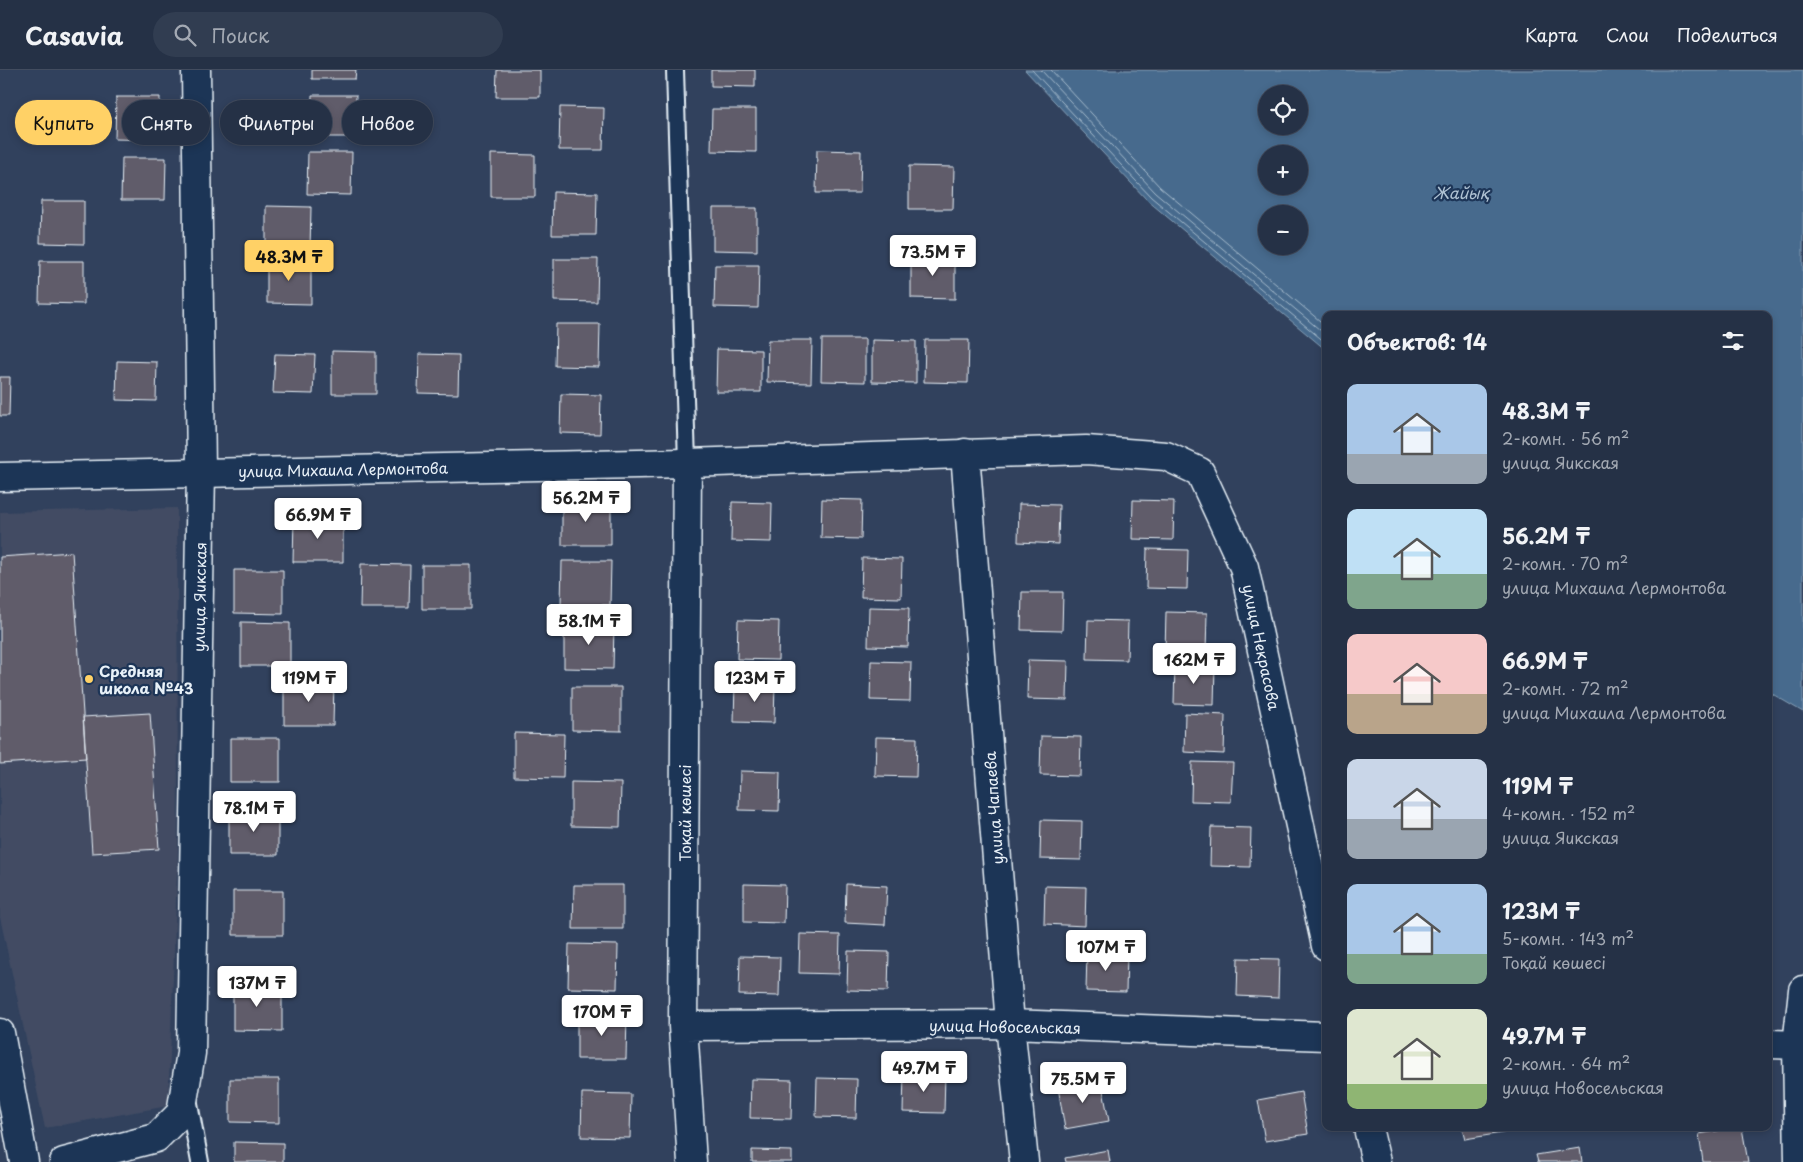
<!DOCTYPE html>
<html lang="ru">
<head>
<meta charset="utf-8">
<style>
	:root { --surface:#253146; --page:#313d51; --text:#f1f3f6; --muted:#a3a9b3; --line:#424c5f; --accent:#ffd166 }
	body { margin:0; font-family:"Playpen Sans",sans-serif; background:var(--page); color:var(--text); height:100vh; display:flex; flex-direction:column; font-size:19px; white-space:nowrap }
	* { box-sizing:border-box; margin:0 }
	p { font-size:16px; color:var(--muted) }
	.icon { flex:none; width:28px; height:28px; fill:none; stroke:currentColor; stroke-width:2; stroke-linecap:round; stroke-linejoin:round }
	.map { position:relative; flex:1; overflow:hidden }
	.drawer { position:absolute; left:1322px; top:241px; width:450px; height:820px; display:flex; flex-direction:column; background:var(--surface); border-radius:10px; box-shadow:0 2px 8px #0003,0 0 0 1px var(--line) }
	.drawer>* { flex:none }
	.guide { position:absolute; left:15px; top:30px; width:475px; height:45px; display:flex; gap:10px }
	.fabs { position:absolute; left:1258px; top:15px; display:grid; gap:10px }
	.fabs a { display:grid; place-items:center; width:50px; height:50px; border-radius:50%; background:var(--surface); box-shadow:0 2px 8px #0003,0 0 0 1px var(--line); font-size:25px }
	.price { position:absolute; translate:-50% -42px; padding:0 11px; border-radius:5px; background:#fff; color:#222; font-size:16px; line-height:32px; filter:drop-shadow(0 1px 2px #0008) }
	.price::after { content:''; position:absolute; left:50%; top:30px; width:15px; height:11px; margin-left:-8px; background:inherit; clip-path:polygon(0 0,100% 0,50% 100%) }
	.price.current { background:var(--accent); color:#111 }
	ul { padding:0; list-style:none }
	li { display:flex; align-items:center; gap:15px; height:125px; padding:0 25px }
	li span { display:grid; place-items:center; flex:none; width:140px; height:100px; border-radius:10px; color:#555 }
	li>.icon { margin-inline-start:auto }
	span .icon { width:60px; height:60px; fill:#fffc; stroke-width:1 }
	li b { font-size:21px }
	h2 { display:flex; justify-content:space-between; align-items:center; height:60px; padding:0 25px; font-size:21px }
	.pill { padding:0 18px; border-radius:22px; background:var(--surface); box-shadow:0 2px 8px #0003,0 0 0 1px var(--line); font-size:18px; line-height:45px }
	.pill.current { background:var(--accent); color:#111 }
	header { display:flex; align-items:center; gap:30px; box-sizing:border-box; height:70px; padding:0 25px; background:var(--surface); border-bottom:1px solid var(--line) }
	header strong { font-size:24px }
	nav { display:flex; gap:28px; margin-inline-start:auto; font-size:18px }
	.search { width:350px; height:45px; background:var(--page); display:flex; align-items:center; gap:12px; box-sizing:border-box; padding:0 18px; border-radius:28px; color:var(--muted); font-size:19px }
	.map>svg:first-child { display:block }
</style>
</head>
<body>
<header>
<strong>Casavia</strong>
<div class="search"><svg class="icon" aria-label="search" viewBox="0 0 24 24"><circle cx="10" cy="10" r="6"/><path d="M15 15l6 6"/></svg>Поиск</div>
<nav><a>Карта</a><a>Слои</a><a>Поделиться</a></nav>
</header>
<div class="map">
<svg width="1803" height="1092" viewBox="0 0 1803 1092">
	<rect width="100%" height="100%" fill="#31415d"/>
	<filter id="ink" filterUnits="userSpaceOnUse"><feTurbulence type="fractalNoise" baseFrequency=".02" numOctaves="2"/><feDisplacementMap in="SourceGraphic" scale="10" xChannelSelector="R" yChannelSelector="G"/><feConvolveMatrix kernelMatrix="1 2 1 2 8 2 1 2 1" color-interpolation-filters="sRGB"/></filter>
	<g filter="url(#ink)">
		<path fill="#424c64" d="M177 438 178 777 168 1036 45 1058 0 847V442Z"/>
		<path fill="#466b8d" stroke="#87a1b8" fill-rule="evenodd" d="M1025 0H1803V642L1769 622V245H1326V280L1147 130ZM1266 24H1299V56H1266ZM1266 84H1299V116H1266ZM1266 144H1299V176H1266Z"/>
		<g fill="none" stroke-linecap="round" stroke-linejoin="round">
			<path stroke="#a7bbcd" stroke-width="1" d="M1032 0 1151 127 1326 273
				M1041 0 1155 122 1326 265
				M1051 0 1160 117 1326 256"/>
		</g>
		<path fill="#605c6b" stroke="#e8f1f8" d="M312 0H356L355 9H312Z
			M497 0H540V27H496Z
			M711 0H755V17L711 16Z
			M312 25H356L355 67H311Z
			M116 27H160L159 70 115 69Z
			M560 37 604 38 603 80H559Z
			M712 39H756V82L711 81Z
			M817 80 861 81 860 123H816Z
			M308 82H352L351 125 307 124Z
			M491 84 535 85V127H491Z
			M122 88H166L165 130H121Z
			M909 96 954 97 953 139H909Z
			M553 122 597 123 596 165H552Z
			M41 131H84V174L40 173Z
			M266 136 311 137 310 179 266 178Z
			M713 138H757V181L713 180Z
			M911 186H955V229L911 228Z
			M554 189H598L597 232 554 231Z
			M40 191H84V234L39 233Z
			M267 191H311V234L267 233Z
			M715 195H759L758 238 714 237Z
			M556 254H600L599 297 555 296Z
			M822 269H865V312L821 311Z
			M768 270H812L811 313 767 312Z
			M872 270 916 271V313L872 312Z
			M925 270H969L968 313 924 312Z
			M717 279 761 280V322H716Z
			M332 281 376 282V324H332Z
			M275 284 315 285 313 324 273 323Z
			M419 284 459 285 458 324 418 323Z
			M117 291 157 292 156 331 116 330Z
			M0 307H10L9 346H0Z
			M561 324 601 325 600 364 560 363Z
			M822 429 862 430 861 469 821 468Z
			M1133 430 1174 431 1173 470 1132 469Z
			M562 431H611V475H562Z
			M732 432 772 433 771 472 731 471Z
			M1019 434 1059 435 1058 474 1018 472Z
			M294 448H343V492H293Z
			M1147 479 1188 480 1187 519 1146 518Z
			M72 482 86 688 0 694V487Z
			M862 488 902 489 901 528 861 527Z
			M562 491H611L610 535H561Z
			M361 494 410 495 409 538H360Z
			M422 495H471V539H422Z
			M234 500H283V544L234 543Z
			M1022 522H1063L1062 561 1021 560Z
			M869 537 909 538 908 577 868 576Z
			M1166 542 1207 543 1206 582 1165 581Z
			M738 550 779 551 778 590 737 589Z
			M1088 550 1128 551 1127 590 1087 589Z
			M241 552 290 553V596H241Z
			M564 554 614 555 613 599 564 598Z
			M1028 590 1068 591 1067 630 1027 629Z
			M871 591 911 592 910 631 870 630Z
			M1175 595 1215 596 1214 635 1174 634Z
			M284 611H334L333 655H284Z
			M735 613 775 614 774 653 734 652Z
			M572 617H621V661L572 660Z
			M150 643 159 779 92 783 83 647Z
			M1185 643 1225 645 1224 684 1184 682Z
			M514 663 564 664 563 708 514 707Z
			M1041 666 1081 667 1080 706 1040 705Z
			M876 667 917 668 916 707 875 706Z
			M230 668H280V712H230Z
			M1192 692 1233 693 1231 732 1191 731Z
			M740 701 780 702 779 741 739 740Z
			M571 712 621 713 620 757 571 756Z
			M229 741H278V785H229Z
			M1041 750 1082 751 1081 790 1040 789Z
			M1211 757 1251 758 1250 797 1210 796Z
			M744 814 785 815 784 853 744 852Z
			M846 814 887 816 885 855 845 853Z
			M574 815H623V859H573Z
			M1045 816 1086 817 1085 856 1044 854Z
			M233 821H283V865H233Z
			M800 864 840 865 839 904 799 903Z
			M569 874 618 875 617 919 568 918Z
			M848 881 889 882 888 921 847 920Z
			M1087 882 1127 884 1126 922 1086 921Z
			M740 886 780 887 779 926 739 925Z
			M1238 888 1279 889 1278 928 1237 926Z
			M233 916 282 917V961L233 960Z
			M577 945H627L626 989H577Z
			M904 1003 945 1004 944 1043 903 1042Z
			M817 1008 857 1009 856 1048 816 1047Z
			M230 1009H279V1053L230 1052Z
			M751 1009 792 1010 791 1049 750 1048Z
			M1101 1010 1109 1051 1065 1059 1058 1017Z
			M1301 1022 1308 1064 1265 1071 1258 1030Z
			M582 1023 631 1024 630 1068 581 1067Z
			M1462 1058H1507L1508 1062 1465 1069Z
			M1734 1058H1742L1748 1092H1703L1699 1064Z
			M234 1072 283 1073V1092H234Z
			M1580 1078 1582 1092H1538L1536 1085Z
			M752 1080 792 1081V1092H752Z
			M1108 1080 1110 1092H1066L1065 1088Z"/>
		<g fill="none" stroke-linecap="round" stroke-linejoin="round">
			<defs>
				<path id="service" d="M675 0 687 393
					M188 1028 200 1092"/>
				<path id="minor" d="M965 383 1010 954 1024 1092
					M687 393 683 956 692 1092
					M683 956 1010 954 1326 966
					M1769 974 1797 975
					M64 1092 156 1068 181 1043 191 983 201 401 196 0
					M1799 1092 1797 975 1803 920"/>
				<path id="tertiary" d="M0 407 687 393 1086 380 1166 386 1200 402 1244 497 1326 876
					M0 963 24 1092
					M1368 1058 1376 1092"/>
			</defs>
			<use href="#service" stroke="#e8f1f8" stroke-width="20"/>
			<use href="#minor" stroke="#e8f1f8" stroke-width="31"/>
			<use href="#tertiary" stroke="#e8f1f8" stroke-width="31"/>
			<use href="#service" stroke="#1d3557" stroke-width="16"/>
			<use href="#minor" stroke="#1d3557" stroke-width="28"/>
			<use href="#tertiary" stroke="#1d3557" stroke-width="28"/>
		</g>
	</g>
	<circle fill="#ffd166" stroke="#1d3557" stroke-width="2" cx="89" cy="609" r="5"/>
	<g text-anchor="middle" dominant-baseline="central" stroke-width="4.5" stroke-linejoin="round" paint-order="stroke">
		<g font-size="15" fill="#e8f1f8" stroke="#1d3557">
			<text transform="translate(343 399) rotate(-1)">улица Михаила Лермонтова</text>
			<text transform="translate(199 527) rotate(-89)">улица Яикская</text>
			<text transform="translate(1262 577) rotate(78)">улица Некрасова</text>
			<text transform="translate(993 738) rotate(-94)">улица Чапаева</text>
			<text transform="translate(684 743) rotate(-90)">Тоқай көшесі</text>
			<text transform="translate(1005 956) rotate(1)">улица Новосельская</text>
		</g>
		<g font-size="15" font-weight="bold" fill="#e8f1f8" stroke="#1d3557" text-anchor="start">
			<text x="99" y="600">Средняя<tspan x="99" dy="17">школа №43</tspan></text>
		</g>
		<g font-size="16" font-style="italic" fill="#afc2d3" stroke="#1d3557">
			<text x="1461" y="122">Жайық</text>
		</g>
	</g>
</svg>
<div class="fabs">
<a><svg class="icon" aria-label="locate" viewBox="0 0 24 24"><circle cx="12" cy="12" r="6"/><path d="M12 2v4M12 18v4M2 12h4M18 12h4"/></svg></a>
<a>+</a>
<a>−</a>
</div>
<b class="price" style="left:933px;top:207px">73.5M ₸</b>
<b class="price current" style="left:289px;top:212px">48.3M ₸</b>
<b class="price" style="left:586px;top:453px">56.2M ₸</b>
<b class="price" style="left:318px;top:470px">66.9M ₸</b>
<b class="price" style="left:589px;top:576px">58.1M ₸</b>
<b class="price" style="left:1194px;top:615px">162M ₸</b>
<b class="price" style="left:309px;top:633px">119M ₸</b>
<b class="price" style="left:755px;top:633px">123M ₸</b>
<b class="price" style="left:254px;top:763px">78.1M ₸</b>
<b class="price" style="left:1106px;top:902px">107M ₸</b>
<b class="price" style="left:257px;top:938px">137M ₸</b>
<b class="price" style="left:602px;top:967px">170M ₸</b>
<b class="price" style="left:924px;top:1023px">49.7M ₸</b>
<b class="price" style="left:1083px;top:1034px">75.5M ₸</b>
<div class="guide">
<a class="pill current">Купить</a>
<a class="pill">Снять</a>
<a class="pill">Фильтры</a>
<a class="pill">Новое</a>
</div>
<section class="drawer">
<h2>Объектов: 14<svg class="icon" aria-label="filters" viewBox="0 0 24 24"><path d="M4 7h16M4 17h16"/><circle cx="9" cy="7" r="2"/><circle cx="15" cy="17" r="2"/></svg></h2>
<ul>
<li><span style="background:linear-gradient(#a9c7e8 70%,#9aa5b1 0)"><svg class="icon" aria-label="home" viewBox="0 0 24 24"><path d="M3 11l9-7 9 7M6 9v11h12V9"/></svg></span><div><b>48.3M ₸</b><p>2-комн. · 56 m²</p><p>улица Яикская</p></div></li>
<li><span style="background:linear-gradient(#bfe0f5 65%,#7fa58c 0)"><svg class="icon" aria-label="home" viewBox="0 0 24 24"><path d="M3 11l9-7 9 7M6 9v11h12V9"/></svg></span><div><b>56.2M ₸</b><p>2-комн. · 70 m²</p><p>улица Михаила Лермонтова</p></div></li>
<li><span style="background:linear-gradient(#f6c9c9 60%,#b9a48a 0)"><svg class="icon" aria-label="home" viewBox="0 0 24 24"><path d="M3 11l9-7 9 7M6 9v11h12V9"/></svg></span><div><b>66.9M ₸</b><p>2-комн. · 72 m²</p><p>улица Михаила Лермонтова</p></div></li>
<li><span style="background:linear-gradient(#c9d6e8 60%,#9aa5b1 0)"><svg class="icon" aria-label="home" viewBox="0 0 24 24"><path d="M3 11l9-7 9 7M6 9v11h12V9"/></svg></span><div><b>119M ₸</b><p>4-комн. · 152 m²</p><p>улица Яикская</p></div></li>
<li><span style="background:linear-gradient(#a9c7e8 70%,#7fa58c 0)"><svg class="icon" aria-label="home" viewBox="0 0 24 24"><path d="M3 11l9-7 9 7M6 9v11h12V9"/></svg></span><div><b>123M ₸</b><p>5-комн. · 143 m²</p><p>Тоқай көшесі</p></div></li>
<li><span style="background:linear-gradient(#dfe7d0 75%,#8fb573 0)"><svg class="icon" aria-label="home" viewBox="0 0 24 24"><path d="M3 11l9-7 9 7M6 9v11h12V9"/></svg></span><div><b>49.7M ₸</b><p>2-комн. · 64 m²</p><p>улица Новосельская</p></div></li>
</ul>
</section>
</div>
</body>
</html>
